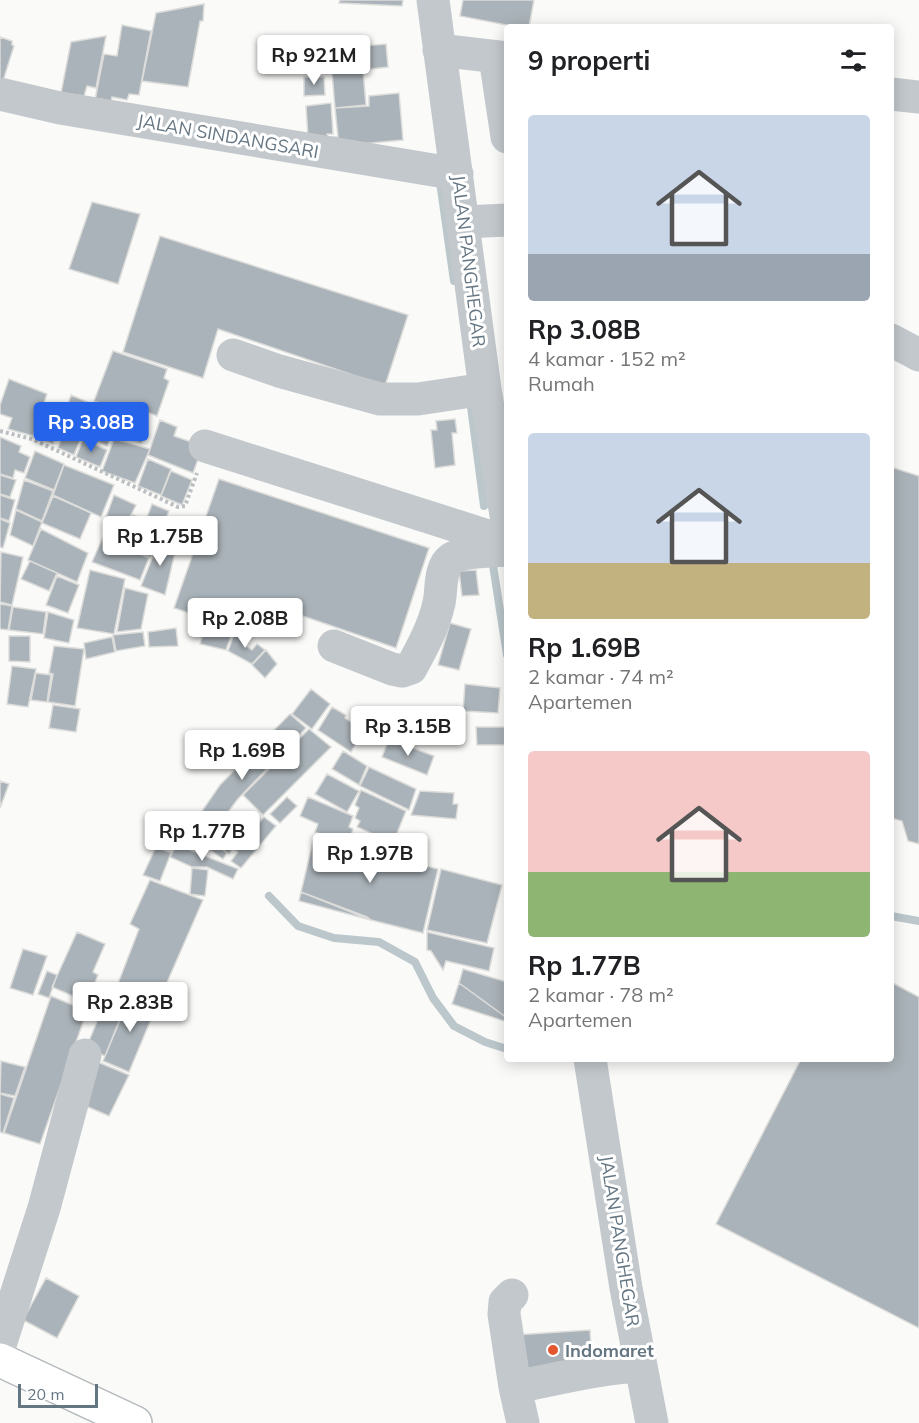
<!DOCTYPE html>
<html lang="id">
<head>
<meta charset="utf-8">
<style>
	:root { --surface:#fff; --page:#f2f2f2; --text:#202124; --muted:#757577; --accent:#2563eb }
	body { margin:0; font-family:Mulish,sans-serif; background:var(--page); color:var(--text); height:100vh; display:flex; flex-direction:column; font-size:22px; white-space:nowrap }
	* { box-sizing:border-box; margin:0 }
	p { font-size:20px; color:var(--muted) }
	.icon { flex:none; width:33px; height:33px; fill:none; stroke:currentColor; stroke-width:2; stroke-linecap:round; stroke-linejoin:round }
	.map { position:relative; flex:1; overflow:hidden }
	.panel { position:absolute; left:504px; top:24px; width:390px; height:1038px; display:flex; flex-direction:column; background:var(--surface); border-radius:6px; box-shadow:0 3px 15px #0003 }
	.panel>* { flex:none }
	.scale { position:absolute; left:18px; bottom:15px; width:80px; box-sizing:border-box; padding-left:6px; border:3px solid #657683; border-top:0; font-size:16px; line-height:21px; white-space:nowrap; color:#657683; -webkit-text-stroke:4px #fff; paint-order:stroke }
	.price { position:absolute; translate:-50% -51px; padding:0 14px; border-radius:6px; background:#fff; color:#222; font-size:20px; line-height:39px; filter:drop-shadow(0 2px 3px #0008) }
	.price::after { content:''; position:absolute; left:50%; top:36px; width:18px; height:14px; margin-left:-9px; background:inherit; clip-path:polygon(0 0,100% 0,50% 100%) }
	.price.selected { background:var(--accent); color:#fff }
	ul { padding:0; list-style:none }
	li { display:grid; align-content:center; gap:12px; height:318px; padding:0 24px }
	li span { display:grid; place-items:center; height:186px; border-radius:6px; color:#555 }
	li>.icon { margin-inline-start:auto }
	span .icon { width:108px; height:108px; fill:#fffc; stroke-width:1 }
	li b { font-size:26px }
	h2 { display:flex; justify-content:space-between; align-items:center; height:72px; padding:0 24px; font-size:26px }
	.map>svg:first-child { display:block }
</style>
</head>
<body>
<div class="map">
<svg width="919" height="1423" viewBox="0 0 919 1423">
	<rect width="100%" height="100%" fill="#fafaf8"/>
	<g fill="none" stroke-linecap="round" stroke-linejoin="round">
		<path stroke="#bbc7cb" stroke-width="8" d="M437 180 440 182 454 281
			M471 407 484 506
			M492 559 507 655
			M269 896 298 926 334 938 379 942 415 962 433 998 454 1026 485 1042 507 1049
			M891 916 919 921"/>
	</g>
	<path fill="#aab3b9" stroke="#dcdcda" stroke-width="1.5" d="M340 0H403L402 6 339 3Z
		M463 0H534L529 27H516L460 16Z
		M204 4 203 21H200L188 87 142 81 156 13Z
		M122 25 151 31 139 95 129 94 127 100 112 97 111 103 95 100 104 54 117 56Z
		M106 36 96 88 87 86 84 96 61 93 71 42Z
		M0 37 12 41V45L14 46 3 81 0 80Z
		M386 44 388 67 363 70 366 105 335 108 330 49Z
		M304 77H324L325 95 304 96Z
		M399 93 403 140 329 147 328 137H338L335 108 369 106V96Z
		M331 103 333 134H327L328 140 308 138 306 106Z
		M92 202 140 214 118 284 69 269Z
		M160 236 408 315 385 386 218 329 203 378 123 352Z
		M113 351 167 369 164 378 169 381 157 416 137 408 133 416 94 401Z
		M9 379 47 394 33 436 8 429 12 418 0 414V405Z
		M71 395 92 404 82 433 61 426Z
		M94 403 120 415 107 446 83 434Z
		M45 405 58 410 56 416 61 418 53 444 35 436Z
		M123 415 148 424 141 443 115 435Z
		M455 419 457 433H452L455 465 435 468 431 430H437L436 421Z
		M160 420 177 427 174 436 203 446 193 473 148 455Z
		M65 429 82 435 74 455 58 448Z
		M0 437 21 446 19 452 30 457 24 473 15 470 13 478 0 474Z
		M83 439 107 450 100 467 76 457Z
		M114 439 150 449 135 483 102 471Z
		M35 451 64 464 54 490 25 478Z
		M148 459 171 469 161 495 138 486Z
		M64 465 114 485 101 517 53 495Z
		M891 467 919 476V844L908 841 902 821 891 818Z
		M171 471 192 480 182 505 161 496Z
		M0 475 16 480 10 497 0 494Z
		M219 479 429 548 396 648 262 602 249 633 174 608Z
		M24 480 53 491 42 521 16 509Z
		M0 495 15 500 9 521 0 518Z
		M114 495 136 505 126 525 106 517Z
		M53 496 91 513 80 539 42 523Z
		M152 504 169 511 150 557 122 544 133 515 146 520Z
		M16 510 42 522 33 546 10 535Z
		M0 519 10 523 3 548 0 547Z
		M41 529 88 553 77 582 28 560Z
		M161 536 177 544 165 595 141 586Z
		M103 537 149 558 140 580 92 562Z
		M1 552 23 557 12 605 0 602Z
		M30 561 57 573 49 591 21 579Z
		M90 570 125 579 114 634 77 628Z
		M476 570 479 595 462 596 459 571Z
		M57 576 79 585 68 613 46 605Z
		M125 588 148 594 141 629 117 632Z
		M0 604 12 606 8 630 0 629Z
		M13 607 46 612 43 634 9 630Z
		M48 612 74 620 69 643 44 638Z
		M450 623 471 629 459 670 438 665Z
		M205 627 232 633 226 650 200 644Z
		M176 628 178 646 149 647 148 632Z
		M143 632 145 646 116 651 113 635Z
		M235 632 249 639 246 646 252 650 257 644 265 650 252 664 228 651Z
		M9 636H30V662L9 661Z
		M112 637 115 652 86 659 84 643Z
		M54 646 84 649 75 706 48 702 53 674 49 673Z
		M266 650 277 664 265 678 252 665Z
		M12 666 36 669 28 707 7 704Z
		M36 673 51 675 47 702 31 700Z
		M465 684 500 688 498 713 463 711Z
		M311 689 330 704 312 729 292 714Z
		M53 705 80 709 76 732 49 728Z
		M332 707 346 715 345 718 364 731 351 752 318 730Z
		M290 714 306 728 237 800 201 849 182 840 220 785Z
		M476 727H507V745H477Z
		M309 729 331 747 263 815 243 795Z
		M389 739 434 756 427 775 382 757Z
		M343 751 367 766 359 785 332 769Z
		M369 767 416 789 409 810 360 786Z
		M327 774 359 791 347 812 315 794Z
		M0 781 9 784 0 808Z
		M361 790 406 811 393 843 357 827 360 821 355 818 359 808 355 805Z
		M420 791 454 793 453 804H458L456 819 411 815Z
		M287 797 297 806 280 823 270 814Z
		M308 797 353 816 349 827 353 829 348 845 315 832 318 824 300 816Z
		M264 817 276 826 241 868 231 861 238 852 235 850Z
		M225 820 243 834 229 854 209 840Z
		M314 837 438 869 423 933 371 920 301 892Z
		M210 841 227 853 223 859 206 847Z
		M177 845 238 869 233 879 207 867H192L170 857Z
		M156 847 171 853 160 881 143 875Z
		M192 868 208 870 205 896 190 894Z
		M441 869 502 885 487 943 427 930Z
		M150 880 203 900 158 1003 117 986 139 929 130 924Z
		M301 892 367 917 371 920 299 901Z
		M77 932 105 944 93 972 98 975 87 1002 52 987Z
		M427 932 494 948 489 971 446 961 443 970 431 951 427 950Z
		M23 949 47 956 33 995 10 988Z
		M463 969 507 982V1018L459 983Z
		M47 971 57 975 49 998 38 994Z
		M891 982 919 997V1328L716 1224 801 1059H891Z
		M459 983 507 1018V1022L452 1004Z
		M112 986 130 994 105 1056 86 1048Z
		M131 994 157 1005 129 1072 103 1061Z
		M51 996 87 1011 40 1144 4 1133Z
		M1 1061 25 1067 15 1096 0 1093Z
		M98 1062 129 1075 109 1116 81 1104Z
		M0 1094 14 1098 3 1133 0 1132Z
		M46 1278 79 1296 57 1338 23 1320Z
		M590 1330 592 1365 517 1370 515 1335Z"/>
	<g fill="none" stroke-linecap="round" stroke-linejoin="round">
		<defs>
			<path id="major" d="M0 1360 135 1423"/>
		</defs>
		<use href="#major" stroke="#b5babe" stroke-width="36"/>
		<path stroke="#bbbfc2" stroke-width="4" stroke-dasharray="3 3" stroke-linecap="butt" d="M0 431 32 439 178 507 185 506 197 473"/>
		<path stroke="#c3c8cc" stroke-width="33" d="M433 0 485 389 507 521
			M439 50 507 58
			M495 57 507 137
			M0 94 60 108 457 174
			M891 94 919 97
			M464 222 507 220
			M891 340 919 355
			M233 355 279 371 380 399H418L485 389
			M205 446 507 542
			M334 646 392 669 402 671 411 668C422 648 434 626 439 603 442 590 439 568 451 559 461 551 494 551 507 550
			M590 1059 626 1288 652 1423
			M512 1295 505 1302 504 1314 515 1387
			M0 1345 44 1208 85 1055
			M523 1423 515 1387C557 1379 598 1368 641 1366"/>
		<use href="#major" stroke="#fff" stroke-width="33"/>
	</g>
	<circle fill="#e4572e" stroke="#fff" stroke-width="2" cx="553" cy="1350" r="6"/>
	<g text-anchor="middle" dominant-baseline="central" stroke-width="6" stroke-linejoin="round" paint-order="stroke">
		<g font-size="18" fill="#657683" stroke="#fff">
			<text transform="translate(228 136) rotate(10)">JALAN SINDANGSARI</text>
			<text transform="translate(469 261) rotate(83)">JALAN PANGHEGAR</text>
			<text transform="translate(620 1241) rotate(81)">JALAN PANGHEGAR</text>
		</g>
		<g font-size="18" font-weight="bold" fill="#657683" stroke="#fff" text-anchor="start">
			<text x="565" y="1350">Indomaret</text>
		</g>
	</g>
</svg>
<div class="scale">20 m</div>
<b class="price" style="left:314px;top:86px">Rp 921M</b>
<b class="price selected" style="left:91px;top:453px">Rp 3.08B</b>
<b class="price" style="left:160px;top:567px">Rp 1.75B</b>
<b class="price" style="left:245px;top:649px">Rp 2.08B</b>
<b class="price" style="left:408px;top:757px">Rp 3.15B</b>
<b class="price" style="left:242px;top:781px">Rp 1.69B</b>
<b class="price" style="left:202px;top:862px">Rp 1.77B</b>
<b class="price" style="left:370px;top:884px">Rp 1.97B</b>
<b class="price" style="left:130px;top:1033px">Rp 2.83B</b>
<section class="panel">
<h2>9 properti<svg class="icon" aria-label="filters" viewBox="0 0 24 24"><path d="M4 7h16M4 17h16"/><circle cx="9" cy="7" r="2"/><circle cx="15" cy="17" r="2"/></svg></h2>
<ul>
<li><span style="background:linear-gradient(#c9d6e8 75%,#9aa5b1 0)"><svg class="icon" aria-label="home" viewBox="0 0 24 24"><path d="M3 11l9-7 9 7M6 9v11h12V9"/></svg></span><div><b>Rp 3.08B</b><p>4 kamar · 152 m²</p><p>Rumah</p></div></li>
<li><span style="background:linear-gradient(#c9d6e8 70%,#c2b280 0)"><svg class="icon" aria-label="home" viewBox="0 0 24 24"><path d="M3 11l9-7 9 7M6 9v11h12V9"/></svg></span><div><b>Rp 1.69B</b><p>2 kamar · 74 m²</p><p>Apartemen</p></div></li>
<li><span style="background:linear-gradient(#f6c9c9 65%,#8fb573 0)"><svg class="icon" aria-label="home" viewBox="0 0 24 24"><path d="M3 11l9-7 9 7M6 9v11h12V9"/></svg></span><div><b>Rp 1.77B</b><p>2 kamar · 78 m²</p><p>Apartemen</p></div></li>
</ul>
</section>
</div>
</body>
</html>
